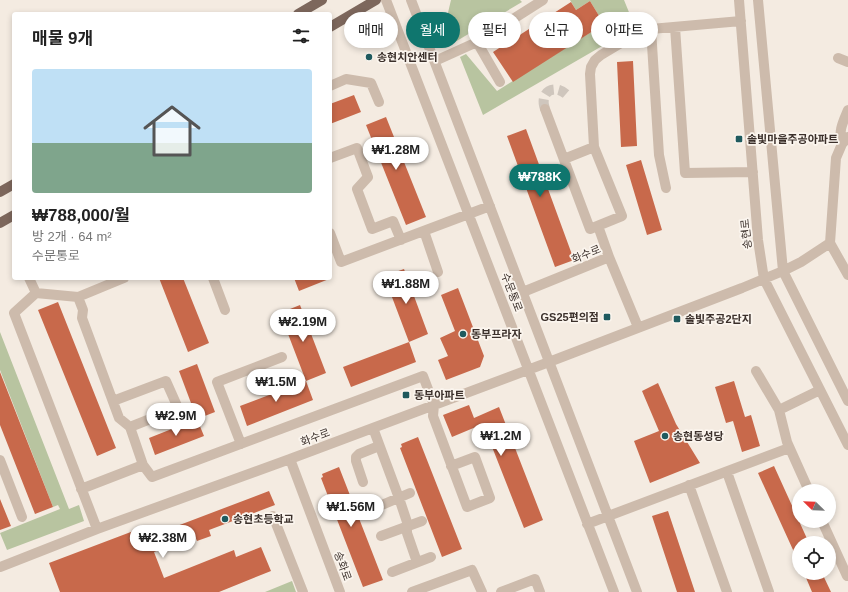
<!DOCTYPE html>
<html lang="ko">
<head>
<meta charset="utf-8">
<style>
	:root { --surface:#fff; --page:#f2f2f2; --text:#222; --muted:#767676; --accent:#0f766e }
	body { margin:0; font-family:Helvetica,"Noto Sans KR",sans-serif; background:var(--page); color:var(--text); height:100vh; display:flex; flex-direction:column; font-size:15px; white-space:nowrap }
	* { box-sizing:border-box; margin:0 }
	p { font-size:13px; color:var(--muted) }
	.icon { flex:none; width:22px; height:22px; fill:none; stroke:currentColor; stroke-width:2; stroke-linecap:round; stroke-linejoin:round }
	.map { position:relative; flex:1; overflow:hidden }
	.side { position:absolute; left:12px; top:12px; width:320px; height:268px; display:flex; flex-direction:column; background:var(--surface); border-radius:4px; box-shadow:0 2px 6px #0003 }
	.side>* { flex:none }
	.banner { position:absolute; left:344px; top:12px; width:380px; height:36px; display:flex; gap:8px }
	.needle { width:26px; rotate:293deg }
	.fabs { position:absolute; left:792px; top:484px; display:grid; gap:8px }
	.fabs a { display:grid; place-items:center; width:44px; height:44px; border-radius:50%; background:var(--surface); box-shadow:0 2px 6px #0003; font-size:20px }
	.price { position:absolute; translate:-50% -34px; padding:0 9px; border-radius:14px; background:#fff; color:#222; font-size:13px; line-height:26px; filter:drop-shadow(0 1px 2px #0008) }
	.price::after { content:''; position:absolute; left:50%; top:24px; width:12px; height:9px; margin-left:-6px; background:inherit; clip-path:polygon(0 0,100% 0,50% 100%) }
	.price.current { background:var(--accent); color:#fff }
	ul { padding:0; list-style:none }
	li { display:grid; align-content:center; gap:8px; height:212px; padding:0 20px }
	li span { display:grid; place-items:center; height:124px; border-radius:4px; color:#555 }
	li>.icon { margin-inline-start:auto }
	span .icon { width:72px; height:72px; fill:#fffc; stroke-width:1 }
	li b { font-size:17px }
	h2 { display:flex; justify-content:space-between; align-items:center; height:48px; padding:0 20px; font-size:17px }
	.pill { padding:0 14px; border-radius:18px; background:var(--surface); box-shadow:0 2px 6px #0003; font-size:14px; line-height:36px }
	.pill.current { background:var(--accent); color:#fff }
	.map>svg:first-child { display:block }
</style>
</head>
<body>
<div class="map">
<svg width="848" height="592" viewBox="0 0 848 592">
	<rect width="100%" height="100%" fill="#f4ebe1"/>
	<path fill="#b8c4a0" d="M451 0H520L522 2 455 42 446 21Z
		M570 0H624L635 27 483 115 460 57 466 54 497 91 604 24 590 1 576 10Z
		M0 332 69 509 79 505 84 521 7 550 0 533 60 509 58 505 53 507 0 370Z
		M292 581 296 592H265Z"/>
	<path fill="#c8694b" d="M590 1 604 24 513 82 493 52 571 2 576 10Z
		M633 61 637 146 621 147 617 62Z
		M354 95 361 112 330 124V104Z
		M386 117 426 217 406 225 366 125Z
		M526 129 574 260 555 267 507 136Z
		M641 160 662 230 647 235 626 165Z
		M404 269 428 334 409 342 384 276Z
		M159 278H183L209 343 188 352Z
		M294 278H329V279L299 291Z
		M458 288 484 356 480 367 446 380 438 360 448 356 440 338 455 331 441 295Z
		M58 302 116 448 97 456 38 310Z
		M300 305 326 373 306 381 280 313Z
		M409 342 416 362 351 387 343 367Z
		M197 364 215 412 197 419 179 371Z
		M0 372 53 507 35 514 0 425Z
		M306 381 313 400 247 426 240 406Z
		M734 381 745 417 751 415 760 446 742 452 733 421 726 423 715 387Z
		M658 383 676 424 700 463 650 483 634 441 659 431 642 391Z
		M469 405 474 418 499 407 543 520 524 528 483 424 452 437 443 415Z
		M197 419 204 436 155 455 149 438Z
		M418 437 462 549 442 557 400 448 402 447 401 444Z
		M774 466 809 543H799V563L758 473Z
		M339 467 383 580 363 587 321 478 323 477 322 474Z
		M269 491 275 505 209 530 211 536 197 541 195 536 154 552 164 578 234 550 236 557 261 547 271 571 219 592H60L49 563 144 527 148 537Z
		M0 499 11 526 0 530Z
		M668 511 695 592H677L652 516Z
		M804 573H822L831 592H812Z"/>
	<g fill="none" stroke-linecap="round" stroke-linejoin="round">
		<path stroke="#cfc6bd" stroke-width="10" stroke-dasharray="10 5" stroke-linecap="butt" d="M545 109C539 93 553 83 566 94"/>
		<path stroke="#cdbbac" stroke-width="10" d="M386 0 614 592
			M411 0 637 592
			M739 0 758 240 764 279 848 445
			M758 0 783 271 848 401
			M675 27 685 173 753 172
			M651 29 659 155 666 188
			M477 42 500 82
			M838 58 848 62
			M435 61 477 42 543 0
			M330 86 346 79 371 83 379 102
			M545 109 590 229 622 216 594 147 590 74 591 67 595 60 601 55 636 34 651 29 741 21
			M848 137 842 144 836 158 830 243 848 275
			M842 144C838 131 843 122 848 110
			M330 158 357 148 368 177 357 189 372 229 393 221 401 240
			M564 159 594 147
			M598 226 609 257
			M424 231 438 272
			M330 233 341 262 490 206
			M29 278 36 293
			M213 278 225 310
			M523 292 609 257 638 327
			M78 297 124 278
			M756 371 779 410 787 442 809 491
			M113 401 166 381 178 408 130 427
			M779 410 820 390
			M373 428 399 498 407 522V533L417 562
			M241 444 217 382 282 357
			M290 459 340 592
			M0 460 22 517
			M727 472 769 592
			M363 482 356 461V457L359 454 379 446
			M689 485 727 592
			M81 489 143 465
			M377 507 410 493
			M273 516 303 592
			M822 521 847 576
			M587 524 789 448
			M97 529 14 313 36 293 78 297 83 310 82 318 119 418 130 427 143 465 152 477 423 376 434 405 433 416 467 507 490 498 475 457 451 466
			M381 536 422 521
			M0 567 97 529 290 459 549 362 742 288 783 271 801 262 830 243
			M392 572 431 557
			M412 592 472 570 482 592
			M501 592 535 579 540 592"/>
		<path stroke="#7d675c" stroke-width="10" d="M298 14 322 0
			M330 27 376 0
			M0 192 14 184
			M0 223 14 215"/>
	</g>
	<g fill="#1f5a5e" stroke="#fbf5ee" stroke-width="1.5">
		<circle cx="369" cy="57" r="4"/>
		<rect x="735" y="135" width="8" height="8" rx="2"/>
		<rect x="603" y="313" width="8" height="8" rx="2"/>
		<rect x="673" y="315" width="8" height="8" rx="2"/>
		<circle cx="463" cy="334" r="4"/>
		<rect x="402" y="391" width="8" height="8" rx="2"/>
		<circle cx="665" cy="436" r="4"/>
		<circle cx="225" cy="519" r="4"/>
	</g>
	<g text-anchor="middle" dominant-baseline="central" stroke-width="3.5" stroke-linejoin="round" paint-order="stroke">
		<g font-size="11" font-weight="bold" fill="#3b302b" stroke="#fbf5ee" text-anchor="start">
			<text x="377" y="57">송현치안센터</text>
			<text x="747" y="139">솔빛마을주공아파트</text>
			<text x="599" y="317" text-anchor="end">GS25편의점</text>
			<text x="685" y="319">솔빛주공2단지</text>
			<text x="471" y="334">동부프라자</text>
			<text x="414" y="395">동부아파트</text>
			<text x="673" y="436">송현동성당</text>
			<text x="233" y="519">송현초등학교</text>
		</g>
		<g font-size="11" fill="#3b302b" stroke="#fbf5ee">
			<text transform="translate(746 234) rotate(-96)">송현로</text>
			<text transform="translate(586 254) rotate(-22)">화수로</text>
			<text transform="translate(512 292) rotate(69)">수문통로</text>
			<text transform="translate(315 437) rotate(-21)">화수로</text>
			<text transform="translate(343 566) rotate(70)">송화로</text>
		</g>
	</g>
</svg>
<div class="fabs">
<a><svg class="needle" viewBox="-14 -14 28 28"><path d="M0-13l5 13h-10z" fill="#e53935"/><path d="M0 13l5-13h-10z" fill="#767676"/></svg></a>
<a><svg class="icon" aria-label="locate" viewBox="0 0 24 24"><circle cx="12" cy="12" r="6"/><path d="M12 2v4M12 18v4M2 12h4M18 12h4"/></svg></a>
</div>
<b class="price" style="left:396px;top:171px">₩1.28M</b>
<b class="price current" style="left:540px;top:198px">₩788K</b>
<b class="price" style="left:406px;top:305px">₩1.88M</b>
<b class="price" style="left:303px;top:343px">₩2.19M</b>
<b class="price" style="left:276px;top:403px">₩1.5M</b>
<b class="price" style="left:176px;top:437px">₩2.9M</b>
<b class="price" style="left:501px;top:457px">₩1.2M</b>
<b class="price" style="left:351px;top:528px">₩1.56M</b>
<b class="price" style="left:163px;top:559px">₩2.38M</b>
<div class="banner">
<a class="pill">매매</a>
<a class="pill current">월세</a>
<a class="pill">필터</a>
<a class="pill">신규</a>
<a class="pill">아파트</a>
</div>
<section class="side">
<h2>매물 9개<svg class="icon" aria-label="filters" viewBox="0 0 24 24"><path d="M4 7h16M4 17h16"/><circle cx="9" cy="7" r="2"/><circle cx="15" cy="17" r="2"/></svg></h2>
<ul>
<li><span style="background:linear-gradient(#bfe0f5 60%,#7fa58c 0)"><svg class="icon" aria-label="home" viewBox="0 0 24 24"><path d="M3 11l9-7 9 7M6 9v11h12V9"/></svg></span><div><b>₩788,000/월</b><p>방 2개 · 64 m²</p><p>수문통로</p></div></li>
</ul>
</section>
</div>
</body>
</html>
